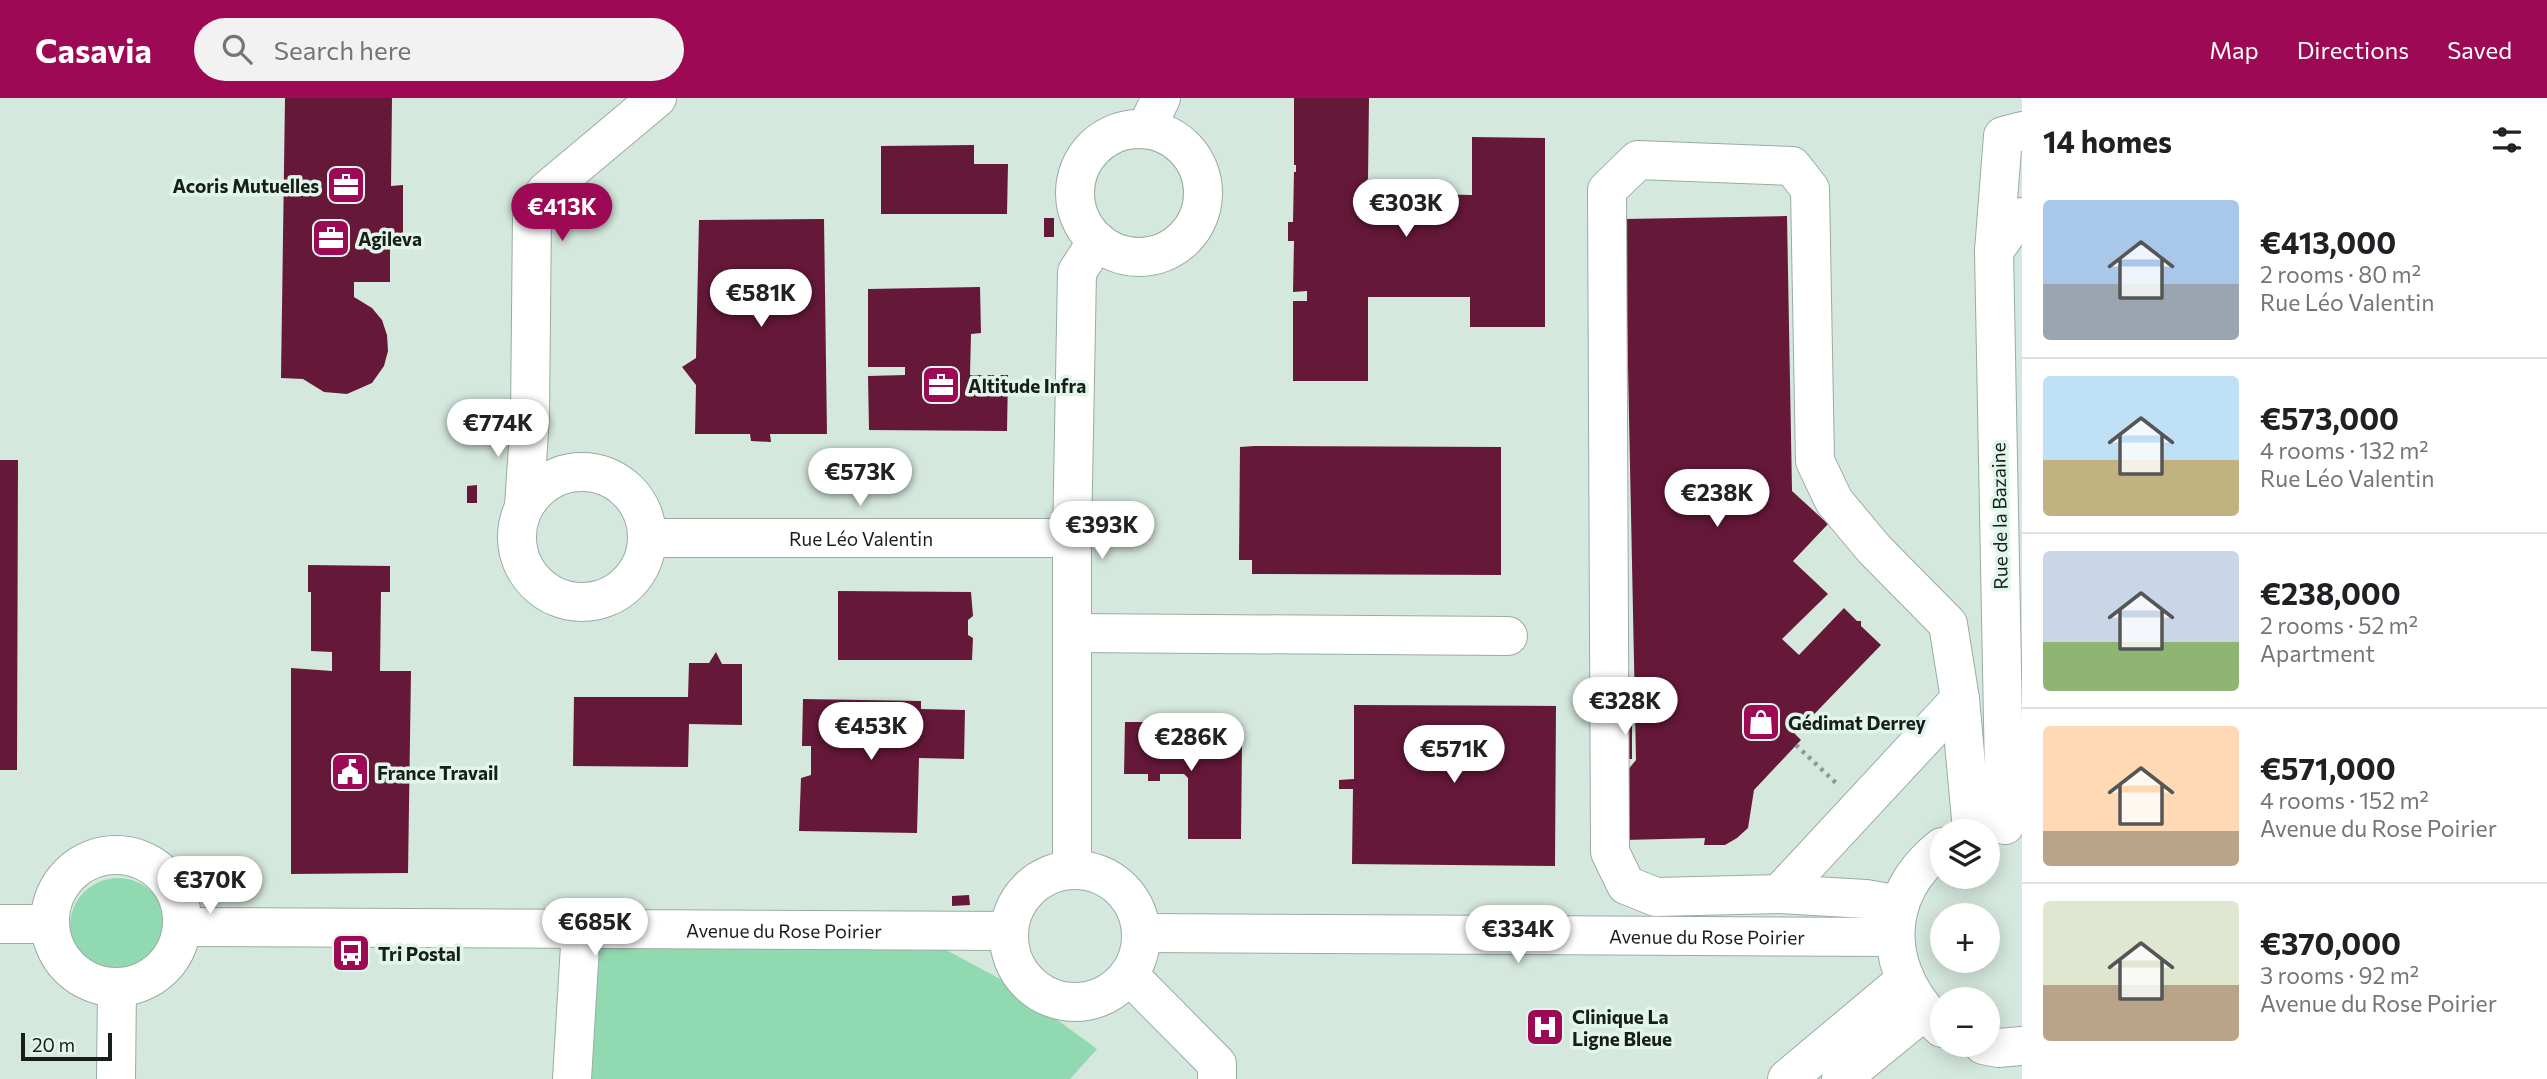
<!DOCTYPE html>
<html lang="en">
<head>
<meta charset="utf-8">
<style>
	:root { --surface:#fff; --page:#f2f2f2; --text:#202124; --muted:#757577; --line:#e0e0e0; --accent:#9d0954 }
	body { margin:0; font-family:Commissioner,sans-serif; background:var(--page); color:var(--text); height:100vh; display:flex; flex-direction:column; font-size:26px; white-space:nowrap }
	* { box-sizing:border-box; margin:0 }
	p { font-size:23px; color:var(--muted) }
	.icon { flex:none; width:38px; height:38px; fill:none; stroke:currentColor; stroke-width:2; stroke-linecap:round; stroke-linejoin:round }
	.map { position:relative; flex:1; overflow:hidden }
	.details { display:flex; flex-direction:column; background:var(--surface); width:525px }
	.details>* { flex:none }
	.tools { position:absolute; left:1930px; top:721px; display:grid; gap:14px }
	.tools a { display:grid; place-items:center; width:70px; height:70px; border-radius:50%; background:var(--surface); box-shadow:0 4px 18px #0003; font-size:35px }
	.scale { position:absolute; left:21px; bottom:18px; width:91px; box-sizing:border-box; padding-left:7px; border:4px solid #181f1b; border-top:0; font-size:19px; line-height:24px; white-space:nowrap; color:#181f1b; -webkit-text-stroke:5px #e2f5ea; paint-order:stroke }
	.price { position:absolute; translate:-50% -60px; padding:0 16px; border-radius:24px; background:#fff; color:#222; font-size:23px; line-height:46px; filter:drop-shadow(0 2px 4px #0008) }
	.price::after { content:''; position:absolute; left:50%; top:42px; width:21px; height:16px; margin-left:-10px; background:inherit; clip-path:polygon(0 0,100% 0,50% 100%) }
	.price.current { background:var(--accent); color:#fff }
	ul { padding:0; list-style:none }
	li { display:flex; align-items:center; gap:21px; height:175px; padding:0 21px }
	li+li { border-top:2px solid var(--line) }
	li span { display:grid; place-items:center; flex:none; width:196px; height:140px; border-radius:7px; color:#555 }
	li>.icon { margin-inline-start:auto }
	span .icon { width:84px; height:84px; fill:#fffc; stroke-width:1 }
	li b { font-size:30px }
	h2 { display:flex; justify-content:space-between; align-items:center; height:84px; padding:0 21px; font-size:30px }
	header { display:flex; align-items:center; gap:42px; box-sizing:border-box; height:98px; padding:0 35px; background:var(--accent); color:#fff }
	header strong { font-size:33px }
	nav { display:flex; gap:38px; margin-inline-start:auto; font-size:24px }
	.search { width:490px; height:63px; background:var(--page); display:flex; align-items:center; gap:18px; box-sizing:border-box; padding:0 24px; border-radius:38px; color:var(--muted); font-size:26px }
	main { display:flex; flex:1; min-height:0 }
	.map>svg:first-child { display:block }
</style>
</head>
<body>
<header>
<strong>Casavia</strong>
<div class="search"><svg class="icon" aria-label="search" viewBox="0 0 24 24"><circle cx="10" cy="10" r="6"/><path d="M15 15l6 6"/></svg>Search here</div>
<nav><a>Map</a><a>Directions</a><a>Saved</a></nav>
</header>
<main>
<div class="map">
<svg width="2022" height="981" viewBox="0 0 2022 981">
	<rect width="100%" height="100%" fill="#d5e8dd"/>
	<path fill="#91dab1" d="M70 828a48 48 0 1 1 96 0a48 48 0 1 1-96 0Z
		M909 832 1004 883 1097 951 1070 981H591L600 847Z"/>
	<path fill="#661839" d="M285 0H392L391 88 403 87V143H390V184H354V199L372 210 382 222 387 237 388 253 384 268 372 285 347 296 324 294 303 281 281 280Z
		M1294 0H1369L1368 81 1358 90 1374 106 1384 96H1411V92L1428 93 1429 96 1472 97V39L1545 40V229H1470V199H1368V283H1293V203H1307V193L1293 194 1294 143H1288V124H1293L1294 74H1296V67H1294Z
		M974 47V66H1008L1007 116H881V48Z
		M1787 118 1792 393 1828 426 1793 463 1828 496 1782 541 1799 557 1844 510 1857 523H1861V528L1881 547 1795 636 1801 642 1754 692 1748 730 1737 740 1725 747H1704L1705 740 1624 742 1622 679 1636 662 1625 121Z
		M1044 120H1054V139H1044Z
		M824 121 827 336H770L771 344 751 343 750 336H695L696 287 682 269 696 260 699 122Z
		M980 189 981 235 971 236 970 277H1008L1007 333 869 332 868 278 905 277V269H868V191Z
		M1254 348 1501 349V477L1252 476V462H1239L1240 349Z
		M0 362H18L17 672H0Z
		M477 387V405H467V388Z
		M308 467 390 468V494H381L380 573H411L408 775 291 776V570L332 573V554L311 553V494H308Z
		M838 493 971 494 973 518 968 522V537L973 540 972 562H838Z
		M716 554 722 566H742V627L689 626 688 669 573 668 574 599H688L689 565H709Z
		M803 601 921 603V611L965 612 964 661 919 660 917 735 799 733 801 680 811 677V648H802Z
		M1354 607 1556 608 1555 768 1352 766 1353 691H1339V682L1354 681Z
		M1632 617V661H1618L1617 618Z
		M1125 624H1199V645L1242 646 1241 741H1188V680L1184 676H1160V683H1148V676H1124Z
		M969 797 970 807 952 808V798Z"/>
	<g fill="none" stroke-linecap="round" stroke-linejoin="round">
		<defs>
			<g id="minor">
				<path d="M1146 31 1161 0"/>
				<circle cx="1139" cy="95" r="64"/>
				<path d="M1994 153 2003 38 2022 33"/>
				<circle cx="582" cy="439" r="65"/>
				<path d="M524 408 530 319 532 116 546 93 657 0"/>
				<path id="s1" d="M647 440H1072"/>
				<path d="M1072 535 1508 538"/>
				<path d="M2005 727 1994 153 2013 126 2022 119"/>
				<path d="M1942 749C1877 800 1883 877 1942 930"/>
				<circle cx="116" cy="823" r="66"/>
				<path d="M1072 772V440L1077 174 1097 143"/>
				<circle cx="1075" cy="838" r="66"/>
				<path d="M1779 796 1656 799 1626 787 1610 754 1607 92 1638 62 1792 68 1810 91 1815 363 1834 403 1874 451 1948 526 1960 601"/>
				<path d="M1900 807 1866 801 1779 796 1960 601 1972 732"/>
				<path d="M0 826H49"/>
				<path id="s2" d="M182 829 1009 833"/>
				<path id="s3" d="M1142 835 1895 839"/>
				<path d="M1129 877 1217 966V981"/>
				<path d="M1983 947 1998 950 2022 948"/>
				<path d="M116 981 117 889"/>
				<path d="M572 981 581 831"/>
				<path d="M1787 981 1904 883"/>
				<path d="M1841 981 1924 913"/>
			</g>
		</defs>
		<use href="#minor" stroke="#9aaca1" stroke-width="40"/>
		<path stroke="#8e9c94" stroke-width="4.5" stroke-dasharray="3.5 5" stroke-linecap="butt" d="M1796 647 1836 685"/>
		<use href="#minor" stroke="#fff" stroke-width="38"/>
	</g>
	<defs>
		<symbol id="office-square" viewBox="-11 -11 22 22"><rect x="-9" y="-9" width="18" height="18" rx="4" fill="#9d0954" stroke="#e2f5ea"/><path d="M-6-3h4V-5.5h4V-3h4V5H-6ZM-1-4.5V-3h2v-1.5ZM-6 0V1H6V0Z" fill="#fff"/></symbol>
		<symbol id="shop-square" viewBox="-11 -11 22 22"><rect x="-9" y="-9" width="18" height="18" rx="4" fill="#9d0954" stroke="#e2f5ea"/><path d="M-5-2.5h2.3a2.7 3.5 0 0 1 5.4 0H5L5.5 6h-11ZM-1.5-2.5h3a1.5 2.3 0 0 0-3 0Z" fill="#fff"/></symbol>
		<symbol id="civic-square" viewBox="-11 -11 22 22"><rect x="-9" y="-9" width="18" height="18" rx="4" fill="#9d0954" stroke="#e2f5ea"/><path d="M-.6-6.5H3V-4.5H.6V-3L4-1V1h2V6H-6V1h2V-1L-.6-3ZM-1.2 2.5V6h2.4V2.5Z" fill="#fff"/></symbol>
		<symbol id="bus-square" viewBox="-11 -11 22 22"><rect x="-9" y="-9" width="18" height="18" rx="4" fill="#9d0954" stroke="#e2f5ea"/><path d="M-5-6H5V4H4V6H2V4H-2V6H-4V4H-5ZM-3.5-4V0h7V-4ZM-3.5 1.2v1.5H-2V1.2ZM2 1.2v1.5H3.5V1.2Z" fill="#fff"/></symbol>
		<symbol id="hospital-square" viewBox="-11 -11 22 22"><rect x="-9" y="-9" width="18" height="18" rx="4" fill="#9d0954" stroke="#e2f5ea"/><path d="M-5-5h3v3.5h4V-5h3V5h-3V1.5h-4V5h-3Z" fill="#fff"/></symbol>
	</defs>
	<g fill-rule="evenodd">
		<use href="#office-square" x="324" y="65" width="44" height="44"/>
		<use href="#office-square" x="309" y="118" width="44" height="44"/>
		<use href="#office-square" x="919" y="265" width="44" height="44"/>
		<use href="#shop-square" x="1739" y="602" width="44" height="44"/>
		<use href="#civic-square" x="328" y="652" width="44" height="44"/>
		<use href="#bus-square" x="329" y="833" width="44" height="44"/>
		<use href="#hospital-square" x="1523" y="907" width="44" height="44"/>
	</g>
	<g text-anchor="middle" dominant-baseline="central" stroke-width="7" stroke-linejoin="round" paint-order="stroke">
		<g font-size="19" font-weight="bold" fill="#181f1b" stroke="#e2f5ea" text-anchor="start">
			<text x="319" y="87" text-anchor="end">Acoris Mutuelles</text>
			<text x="358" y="140">Agileva</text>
			<text x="968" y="287">Altitude Infra</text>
			<text x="1788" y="624">Gédimat Derrey</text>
			<text x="377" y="674">France Travail</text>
			<text x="378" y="855">Tri Postal</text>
			<text x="1572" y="918">Clinique La<tspan x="1572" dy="22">Ligne Bleue</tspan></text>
		</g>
		<g font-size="19" fill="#181f1b" stroke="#e2f5ea">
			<text transform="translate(1999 418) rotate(-91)">Rue de la Bazaine</text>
			<text stroke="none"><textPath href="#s1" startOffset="214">Rue Léo Valentin</textPath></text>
			<text stroke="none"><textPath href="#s2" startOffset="602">Avenue du Rose Poirier</textPath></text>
			<text stroke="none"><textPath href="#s3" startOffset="565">Avenue du Rose Poirier</textPath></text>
		</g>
	</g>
</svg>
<div class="tools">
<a><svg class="icon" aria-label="layers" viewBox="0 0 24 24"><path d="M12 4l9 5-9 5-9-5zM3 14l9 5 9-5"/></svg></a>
<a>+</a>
<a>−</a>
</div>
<div class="scale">20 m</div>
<b class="price" style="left:1406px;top:141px">€303K</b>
<b class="price current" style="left:562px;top:145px">€413K</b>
<b class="price" style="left:761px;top:231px">€581K</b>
<b class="price" style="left:498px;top:361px">€774K</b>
<b class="price" style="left:860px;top:410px">€573K</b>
<b class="price" style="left:1717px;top:431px">€238K</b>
<b class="price" style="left:1102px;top:463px">€393K</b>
<b class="price" style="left:1625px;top:639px">€328K</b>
<b class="price" style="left:871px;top:664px">€453K</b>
<b class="price" style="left:1191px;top:675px">€286K</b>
<b class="price" style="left:1454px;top:687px">€571K</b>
<b class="price" style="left:210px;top:818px">€370K</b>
<b class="price" style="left:595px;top:860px">€685K</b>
<b class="price" style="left:1518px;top:867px">€334K</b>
</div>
<section class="details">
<h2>14 homes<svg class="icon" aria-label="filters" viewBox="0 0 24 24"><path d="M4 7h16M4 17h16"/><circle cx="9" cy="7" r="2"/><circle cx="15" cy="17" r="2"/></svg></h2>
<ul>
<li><span style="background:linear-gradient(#a9c7e8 60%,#9aa5b1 0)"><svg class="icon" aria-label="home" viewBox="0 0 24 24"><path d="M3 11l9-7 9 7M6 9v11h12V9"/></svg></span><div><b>€413,000</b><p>2 rooms · 80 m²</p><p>Rue Léo Valentin</p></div></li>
<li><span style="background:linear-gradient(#bfe0f5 60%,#c2b280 0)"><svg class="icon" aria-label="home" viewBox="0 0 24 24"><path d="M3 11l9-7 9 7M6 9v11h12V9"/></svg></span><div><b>€573,000</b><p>4 rooms · 132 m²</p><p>Rue Léo Valentin</p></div></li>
<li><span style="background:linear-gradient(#c9d6e8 65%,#8fb573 0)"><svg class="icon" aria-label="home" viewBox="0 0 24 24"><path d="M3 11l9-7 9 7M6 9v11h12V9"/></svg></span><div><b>€238,000</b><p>2 rooms · 52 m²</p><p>Apartment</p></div></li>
<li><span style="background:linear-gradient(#ffd9b3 75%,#b9a48a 0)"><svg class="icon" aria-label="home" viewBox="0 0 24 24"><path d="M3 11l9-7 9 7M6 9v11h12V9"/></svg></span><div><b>€571,000</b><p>4 rooms · 152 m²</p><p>Avenue du Rose Poirier</p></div></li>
<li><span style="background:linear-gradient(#dfe7d0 60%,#b9a48a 0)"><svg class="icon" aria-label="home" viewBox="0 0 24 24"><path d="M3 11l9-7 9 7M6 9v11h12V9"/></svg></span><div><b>€370,000</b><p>3 rooms · 92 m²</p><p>Avenue du Rose Poirier</p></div></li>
</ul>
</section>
</main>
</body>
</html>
